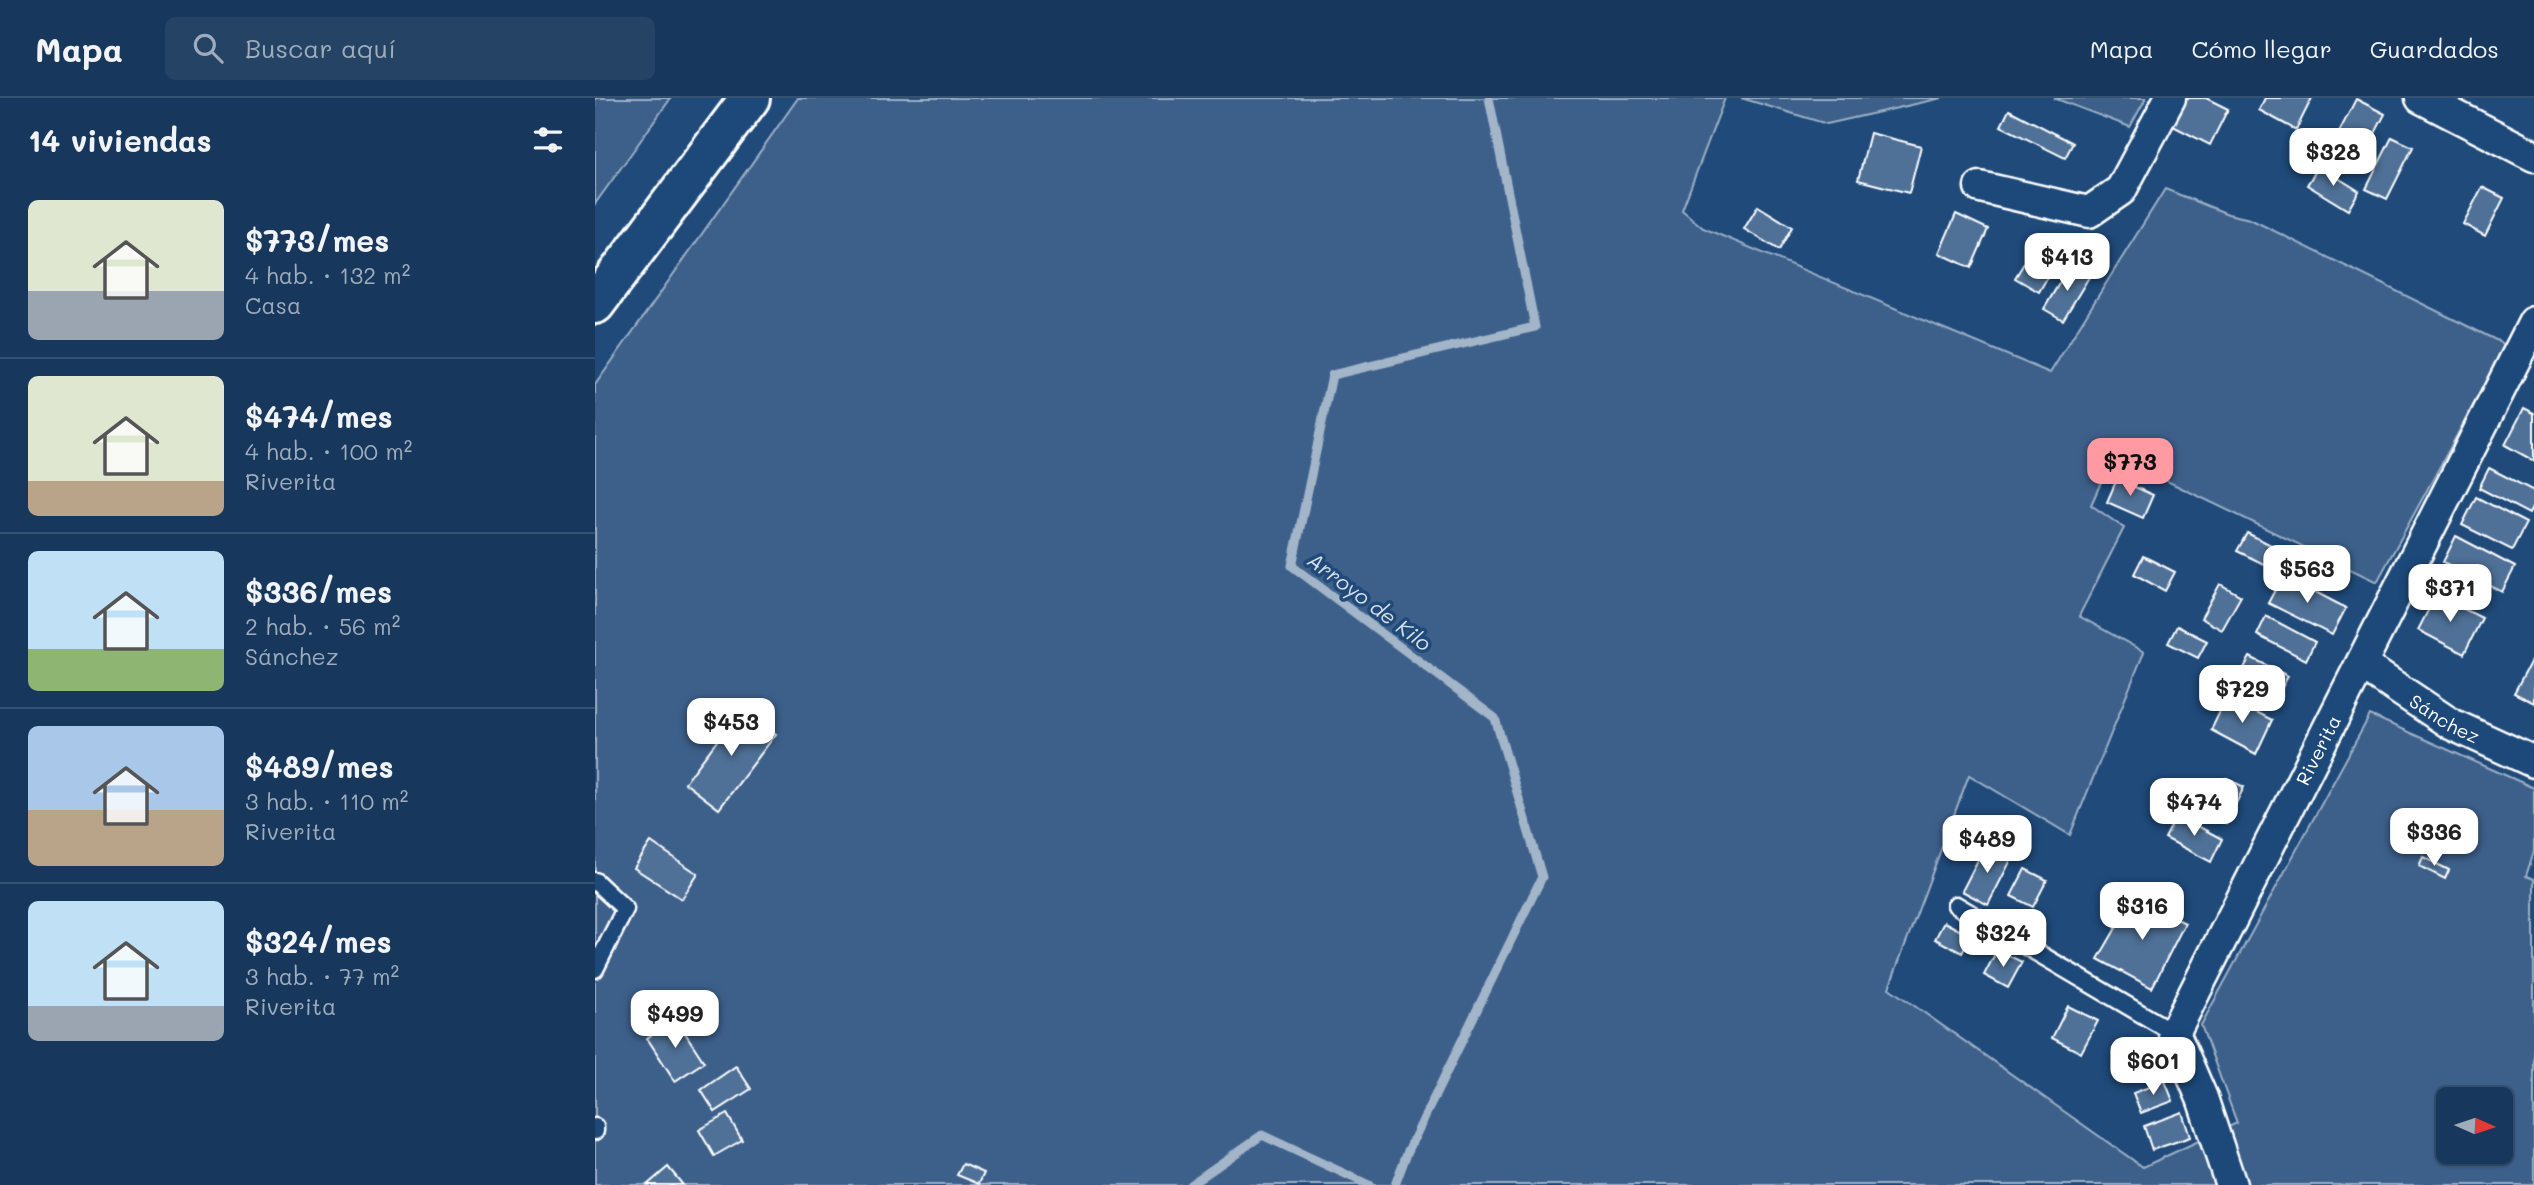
<!DOCTYPE html>
<html lang="es">
<meta charset="utf-8">
<style>
body{margin:0;font-family:Mali,sans-serif;background:#244365;color:#f1f3f6;height:100vh;display:flex;flex-direction:column;font-size:26px;white-space:nowrap}
*{box-sizing:border-box;margin:0}
p{font-size:23px;color:#9eacbb}
.icon{flex:none;width:38px;height:38px;fill:none;stroke:currentColor;stroke-width:2;stroke-linecap:round;stroke-linejoin:round}
.map{position:relative;flex:1;overflow:hidden}
.drawer{display:flex;flex-direction:column;background:#17385c;width:595px}
.drawer>*{flex:none}
.needle{width:46px;rotate:93deg}
.tools{position:absolute;left:1841px;top:989px;display:grid;gap:14px}
.tools a{display:grid;place-items:center;width:77px;height:77px;border-radius:10px;background:#17385c;box-shadow:0 2px 5px #0004,0 0 0 2px #365272;font-size:35px}
.price{position:absolute;translate:-50% -60px;padding:0 16px;border-radius:14px;background:#fff;color:#222;font-size:23px;line-height:46px;filter:drop-shadow(0 2px 4px #0008)}
.price::after{content:'';position:absolute;left:50%;top:42px;width:21px;height:16px;margin-left:-10px;background:inherit;clip-path:polygon(0 0,100% 0,50% 100%)}
.price.current{background:#ff9aa2;color:#111}
ul{padding:0;list-style:none}
li{display:flex;align-items:center;gap:21px;height:175px;padding:0 28px}
li+li{border-top:2px solid #365272}
li span{display:grid;place-items:center;flex:none;width:196px;height:140px;border-radius:10px;color:#555}
li>.icon{margin-inline-start:auto}
span .icon{width:84px;height:84px;fill:#fffc;stroke-width:1}
li b{font-size:30px}
h2{display:flex;justify-content:space-between;align-items:center;height:84px;padding:0 28px;font-size:30px}
header{display:flex;align-items:center;gap:42px;box-sizing:border-box;height:98px;padding:0 35px;background:#17385c;border-bottom:2px solid #365272}
header strong{font-size:33px}
nav{display:flex;gap:38px;margin-inline-start:auto;font-size:24px}
.search{width:490px;height:63px;background:#244365;display:flex;align-items:center;gap:18px;box-sizing:border-box;padding:0 24px;border-radius:10px;color:#9eacbb;font-size:26px}
main{display:flex;flex:1;min-height:0}
.map>svg:first-child{display:block}
</style>
<header>
<strong>Mapa</strong>
<div class="search"><svg class="icon" aria-label="search" viewBox="0 0 24 24"><circle cx="10" cy="10" r="6"/><path d="M15 15l6 6"/></svg>Buscar aquí</div>
<nav><a>Mapa</a><a>Cómo llegar</a><a>Guardados</a></nav>
</header>
<main>
<section class="drawer">
<h2>14 viviendas<svg class="icon" aria-label="filters" viewBox="0 0 24 24"><path d="M4 7h16M4 17h16"/><circle cx="9" cy="7" r="2"/><circle cx="15" cy="17" r="2"/></svg></h2>
<ul>
<li><span style="background:linear-gradient(#dfe7d0 65%,#9aa5b1 0)"><svg class="icon" aria-label="home" viewBox="0 0 24 24"><path d="M3 11l9-7 9 7M6 9v11h12V9"/></svg></span><div><b>$773/mes</b><p>4 hab. · 132 m²</p><p>Casa</p></div></li>
<li><span style="background:linear-gradient(#dfe7d0 75%,#b9a48a 0)"><svg class="icon" aria-label="home" viewBox="0 0 24 24"><path d="M3 11l9-7 9 7M6 9v11h12V9"/></svg></span><div><b>$474/mes</b><p>4 hab. · 100 m²</p><p>Riverita</p></div></li>
<li><span style="background:linear-gradient(#bfe0f5 70%,#8fb573 0)"><svg class="icon" aria-label="home" viewBox="0 0 24 24"><path d="M3 11l9-7 9 7M6 9v11h12V9"/></svg></span><div><b>$336/mes</b><p>2 hab. · 56 m²</p><p>Sánchez</p></div></li>
<li><span style="background:linear-gradient(#a9c7e8 60%,#b9a48a 0)"><svg class="icon" aria-label="home" viewBox="0 0 24 24"><path d="M3 11l9-7 9 7M6 9v11h12V9"/></svg></span><div><b>$489/mes</b><p>3 hab. · 110 m²</p><p>Riverita</p></div></li>
<li><span style="background:linear-gradient(#bfe0f5 75%,#9aa5b1 0)"><svg class="icon" aria-label="home" viewBox="0 0 24 24"><path d="M3 11l9-7 9 7M6 9v11h12V9"/></svg></span><div><b>$324/mes</b><p>3 hab. · 77 m²</p><p>Riverita</p></div></li>
</ul>
</section>
<div class="map">
<svg width="1939" height="1087" viewBox="0 0 1939 1087">
<rect width="100%" height="100%" fill="#1f4a7a"/>
<filter id="ink" filterUnits="userSpaceOnUse"><feTurbulence type="fractalNoise" baseFrequency=".0143" numOctaves="2"/><feDisplacementMap in="SourceGraphic" scale="14" xChannelSelector="R" yChannelSelector="G"/><feConvolveMatrix kernelMatrix="1 2 1 2 8 2 1 2 1" color-interpolation-filters="sRGB"/></filter>
<g filter="url(#ink)">
<g fill="#3c618b" stroke="#9eb0c5" stroke-width="2" fill-rule="evenodd">
<polygon points="0,0 76,0 0,106"/>
<path d="M203,0H1130L1087,112L1108,130L1455,275L1570,91L1633,116L1655,121L1911,247L1782,484L1518,357L1496,407L1529,430L1484,518L1549,554L1475,737L1374,677L1294,890L1548,1069L1642,1025L1606,927L1775,617L1939,690V753L1931,778L1939,781V1087H0V287ZM1853,1001H1906V1054H1853Z"/>
<polygon points="1146,0 1347,0 1232,26"/>
<polygon points="1459,0 1551,0 1535,29"/>
</g>
<g fill="none" stroke-linecap="round" stroke-linejoin="round">
<g stroke="#a3b5c8" stroke-width="9">
<polyline points="595,1087 667,1037 774,1087"/>
<polyline points="800,1087 812,1055 947,779 900,620 697,468 737,277 940,229 894,0"/>
</g>
</g>
<g fill="#507197" stroke="#fff" stroke-width="2">
<polygon points="1587,0 1611,0 1633,11 1615,47 1574,26"/>
<polygon points="1670,0 1717,0 1701,32 1664,12"/>
<polygon points="1761,1 1790,16 1771,53 1742,38"/>
<polygon points="1414,12 1478,45 1470,60 1406,28"/>
<polygon points="1275,35 1326,48 1314,95 1263,82"/>
<polygon points="1797,39 1818,49 1792,101 1771,91"/>
<polygon points="1724,68 1764,93 1753,112 1712,87"/>
<polygon points="1887,89 1909,100 1890,138 1868,126"/>
<polygon points="1163,108 1197,129 1184,152 1149,131"/>
<polygon points="1361,116 1393,131 1376,170 1344,155"/>
<polygon points="1436,154 1459,168 1444,194 1420,180"/>
<polygon points="1475,167 1494,179 1468,222 1449,211"/>
<polygon points="1929,310 1939,315 1939,363 1910,347"/>
<polygon points="1894,370 1939,393 1939,406 1934,416 1884,390"/>
<polygon points="1522,381 1558,397 1548,420 1512,404"/>
<polygon points="1881,399 1931,425 1917,452 1867,427"/>
<polygon points="1652,435 1690,454 1681,472 1642,453"/>
<polygon points="1861,438 1920,469 1907,494 1848,464"/>
<polygon points="1548,458 1580,474 1570,493 1539,476"/>
<polygon points="1688,477 1751,510 1737,537 1673,505"/>
<polygon points="1625,486 1646,498 1627,532 1606,520"/>
<polygon points="1841,497 1887,520 1869,556 1823,532"/>
<polygon points="1671,518 1720,544 1711,562 1662,537"/>
<polygon points="1582,528 1612,543 1603,560 1573,545"/>
<polygon points="1939,557 1939,605 1919,595"/>
<polygon points="1655,559 1693,578 1682,599 1644,579"/>
<polygon points="1632,599 1677,622 1661,656 1616,632"/>
<polygon points="147,610 181,636 124,711 90,685"/>
<polygon points="1631,680 1649,689 1631,726 1613,716"/>
<polygon points="1582,717 1627,741 1616,764 1570,740"/>
<polygon points="56,744 103,776 87,801 39,770"/>
<polygon points="1391,746 1417,760 1393,807 1367,793"/>
<polygon points="1828,759 1854,772 1850,781 1824,768"/>
<polygon points="1430,771 1452,782 1438,809 1416,798"/>
<polygon points="1539,799 1590,825 1557,890 1503,861"/>
<polygon points="1349,824 1376,838 1367,855 1340,841"/>
<polygon points="1402,852 1427,864 1413,890 1389,877"/>
<polygon points="1473,908 1503,923 1486,955 1457,940"/>
<polygon points="81,921 109,964 80,983 52,940"/>
<polygon points="141,968 156,991 120,1014 106,992"/>
<polygon points="1570,983 1578,1003 1546,1015 1538,995"/>
<polygon points="1587,1014 1595,1039 1557,1052 1549,1028"/>
<polygon points="132,1016 147,1042 119,1058 104,1032"/>
<polygon points="368,1066 389,1075 384,1086 362,1077"/>
<polygon points="73,1069 88,1087 52,1087"/>
</g>
<g fill="none" stroke-linecap="round" stroke-linejoin="round">
<g stroke="#fff" stroke-width="21">
<g id="service">
<polyline points="0,783 30,811 0,871"/>
<polyline points="1361,807 1579,935"/>
<polyline points="0,1029 0,1033"/>
</g>
</g>
<g stroke="#fff" stroke-width="35">
<g id="minor">
<polyline points="1826,0 1939,58"/>
<polyline points="1385,89 1494,114 1526,92 1575,0"/>
<path id="s1" d="M1766,566L1856,626L1939,664"/>
<path id="s2" d="M1636,1087L1607,1000L1579,935L1939,224"/>
</g>
</g>
<g stroke="#fff" stroke-width="44">
<polyline id="tertiary" points="0,206 155,0"/>
</g>
<use href="#service" stroke="#1f4a7a" stroke-width="16"/>
<use href="#minor" stroke="#1f4a7a" stroke-width="30"/>
<use href="#tertiary" stroke="#1f4a7a" stroke-width="38"/>
</g>
</g>
<g text-anchor="middle" dominant-baseline="central" stroke-width="7" stroke-linejoin="round" paint-order="stroke">
<g font-size="19" fill="#fff" stroke="#1f4a7a">
<text stroke="none"><textPath href="#s1" startOffset="100">Sánchez</textPath></text>
<text stroke="none"><textPath href="#s2" startOffset="480">Riverita</textPath></text>
</g>
<g font-size="21" font-style="italic" fill="#d8e0e8" stroke="#1f4a7a">
<text transform="translate(775 503) rotate(37)">Arroyo de Kilo</text>
</g>
</g>
</svg>
<div class="tools">
<a><svg class="needle" viewBox="-14 -14 28 28"><path d="M0-13l5 13h-10z" fill="#e53935"/><path d="M0 13l5-13h-10z" fill="#9eacbb"/></svg></a>
</div>
<b class="price" style="left:1738px;top:90px">$328</b>
<b class="price" style="left:1472px;top:195px">$413</b>
<b class="price current" style="left:1535px;top:400px">$773</b>
<b class="price" style="left:1712px;top:507px">$563</b>
<b class="price" style="left:1855px;top:526px">$371</b>
<b class="price" style="left:1647px;top:627px">$729</b>
<b class="price" style="left:136px;top:660px">$453</b>
<b class="price" style="left:1599px;top:740px">$474</b>
<b class="price" style="left:1839px;top:770px">$336</b>
<b class="price" style="left:1392px;top:777px">$489</b>
<b class="price" style="left:1547px;top:844px">$316</b>
<b class="price" style="left:1408px;top:871px">$324</b>
<b class="price" style="left:80px;top:952px">$499</b>
<b class="price" style="left:1558px;top:999px">$601</b>
</div>
</main>
